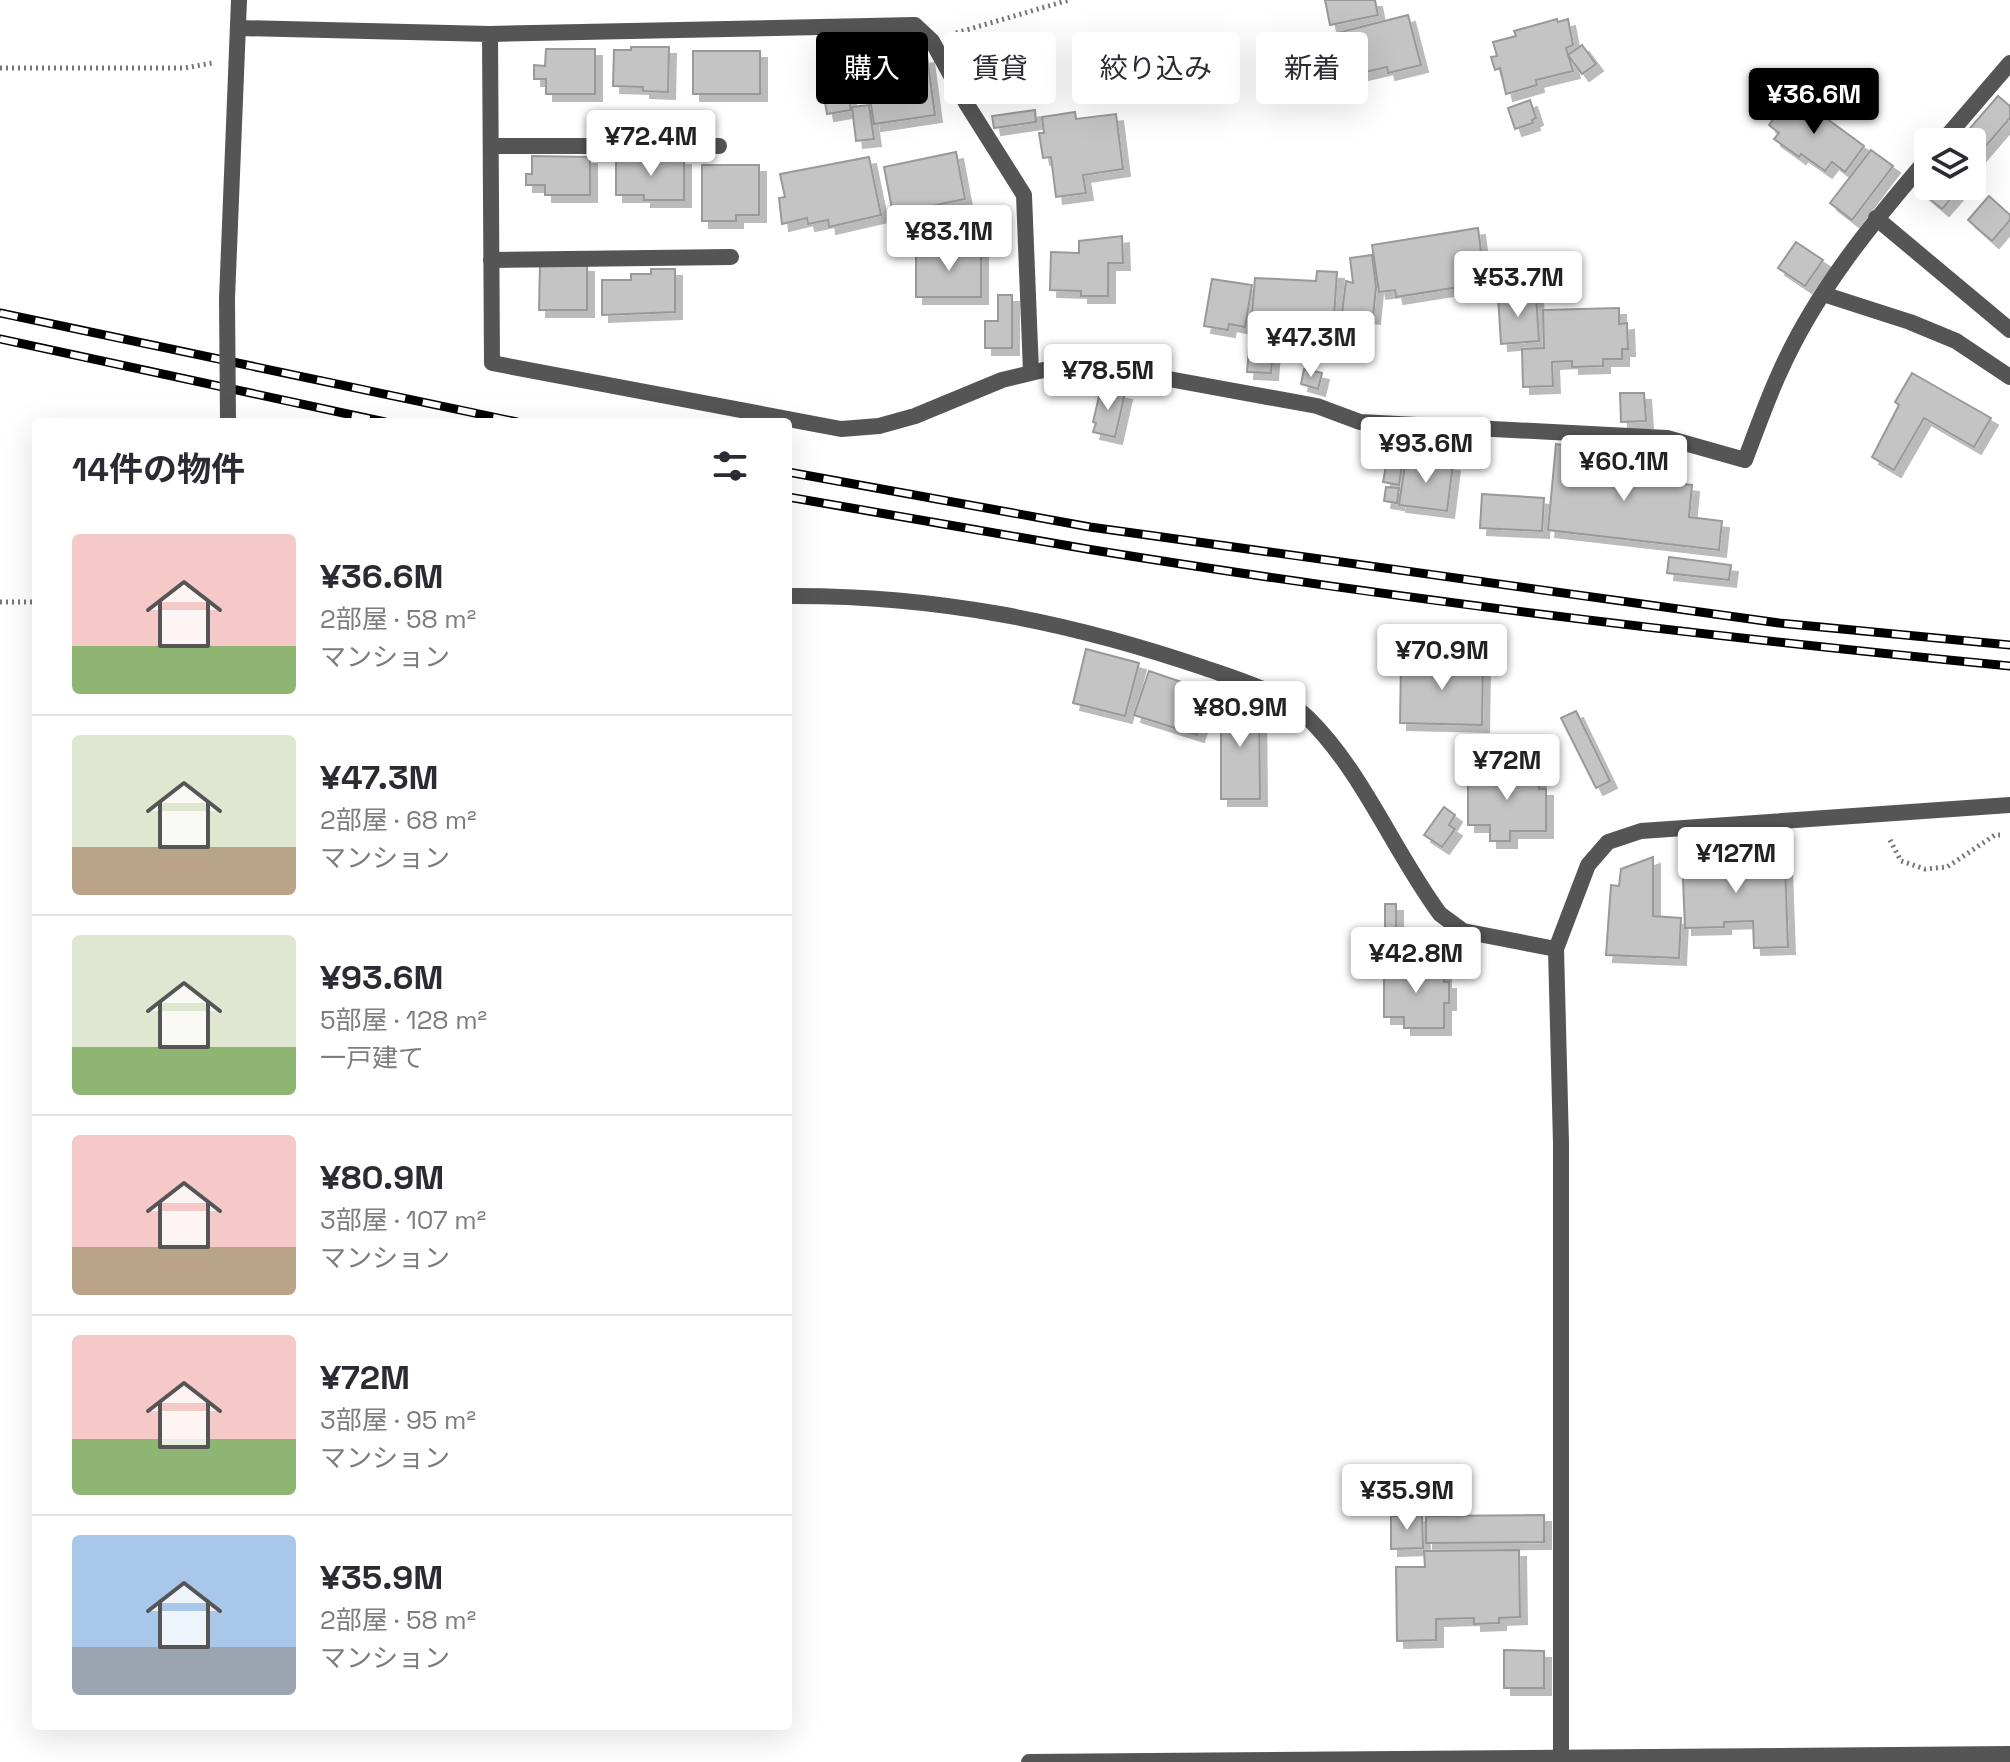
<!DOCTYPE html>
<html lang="ja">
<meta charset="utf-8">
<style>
body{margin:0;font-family:"Space Grotesk","Noto Sans JP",sans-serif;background:#f2f2f3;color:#2b2b33;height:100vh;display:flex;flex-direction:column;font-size:30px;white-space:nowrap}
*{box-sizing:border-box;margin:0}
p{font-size:26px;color:#7c7c81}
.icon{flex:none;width:44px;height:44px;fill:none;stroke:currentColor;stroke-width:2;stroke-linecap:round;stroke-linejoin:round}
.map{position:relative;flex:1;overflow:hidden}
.panel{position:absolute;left:32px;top:418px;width:760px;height:1312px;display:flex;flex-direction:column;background:#fff;border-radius:8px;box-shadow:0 8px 32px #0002}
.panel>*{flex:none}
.guide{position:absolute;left:816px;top:32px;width:760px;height:72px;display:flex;gap:16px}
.fabs{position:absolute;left:1914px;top:128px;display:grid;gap:16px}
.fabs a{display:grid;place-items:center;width:72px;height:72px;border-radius:8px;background:#fff;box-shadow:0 8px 32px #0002;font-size:40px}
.price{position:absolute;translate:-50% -68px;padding:0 18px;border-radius:8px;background:#fff;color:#222;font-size:26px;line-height:52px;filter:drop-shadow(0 2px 4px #0008)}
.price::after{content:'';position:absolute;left:50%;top:48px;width:24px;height:18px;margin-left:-12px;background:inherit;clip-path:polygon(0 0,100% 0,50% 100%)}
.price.current{background:#000;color:#fff}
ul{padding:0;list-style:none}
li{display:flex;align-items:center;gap:24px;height:200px;padding:0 40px}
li+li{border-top:2px solid #e1e1e2}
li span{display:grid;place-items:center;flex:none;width:224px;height:160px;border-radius:8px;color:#555}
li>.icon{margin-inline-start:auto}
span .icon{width:96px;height:96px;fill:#fffc;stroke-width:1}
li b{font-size:34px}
h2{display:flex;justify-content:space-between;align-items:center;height:96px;padding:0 40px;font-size:34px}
.chip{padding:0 28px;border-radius:8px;background:#fff;box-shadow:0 8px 32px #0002;font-size:28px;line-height:72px}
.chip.current{background:#000;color:#fff}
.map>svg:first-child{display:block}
</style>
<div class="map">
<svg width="2010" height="1762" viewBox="0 0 2010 1762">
<defs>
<filter id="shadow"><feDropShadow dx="7" dy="7" stdDeviation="0" flood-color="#0004"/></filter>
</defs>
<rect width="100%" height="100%" fill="#fff"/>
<g fill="#c4c4c4" stroke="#999" stroke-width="2" filter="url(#shadow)">
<polygon points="1325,0 1375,0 1378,15 1330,25"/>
<polygon points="1408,15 1421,65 1388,73 1387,67 1344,77 1333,34"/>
<polygon points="1557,19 1558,22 1568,19 1573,45 1566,48 1573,71 1536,80 1537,85 1506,94 1500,68 1495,70 1491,57 1497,56 1493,42 1516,36 1514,31"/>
<polygon points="1582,45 1596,64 1582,74 1568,55"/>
<polygon points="631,47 669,47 668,92 643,91 643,87 613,86 614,50 631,50"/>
<polygon points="546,49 595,49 595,94 546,94 546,79 534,79 534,65 545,66"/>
<rect x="693" y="51" width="67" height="43"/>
<polygon points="927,56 935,115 874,124 866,73 889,69 888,61"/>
<polygon points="847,88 851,110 827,114 823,91"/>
<polygon points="1792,93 1864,146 1845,172 1832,162 1825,171 1801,154 1799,157 1774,139 1779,133 1769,125"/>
<polygon points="1998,96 2010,106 2010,118 1972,162 1972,142 1958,142"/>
<polygon points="1530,100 1536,118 1532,120 1533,123 1515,129 1508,108"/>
<polygon points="869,105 874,139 856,141 852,107"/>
<polygon points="1035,110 1036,122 994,128 992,116"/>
<polygon points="1075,112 1076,119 1116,114 1123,169 1083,175 1086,193 1056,197 1051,157 1043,158 1039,133 1044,133 1042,117"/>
<polygon points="1871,150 1893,166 1852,220 1830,203"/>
<polygon points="956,152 965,199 893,214 884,167"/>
<polygon points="532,156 590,157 590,195 545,195 545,185 526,185 526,174 532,174"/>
<polygon points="869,157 881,215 829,227 828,220 808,224 807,218 782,224 779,198 785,197 780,174"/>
<polygon points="684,158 684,200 644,200 644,195 616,195 616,159"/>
<polygon points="702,165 759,165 759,215 736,215 736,221 702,221"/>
<polygon points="1928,178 1928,186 1962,186 1942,209 1918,189"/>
<polygon points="1989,196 2010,215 2010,220 1992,241 1968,220"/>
<polygon points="1478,228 1482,259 1497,257 1501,284 1485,287 1484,283 1396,297 1395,290 1379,292 1372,245"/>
<polygon points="1122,236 1123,263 1108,263 1108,296 1081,296 1081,291 1050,290 1051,252 1079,253 1079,241"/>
<polygon points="1796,242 1823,260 1805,286 1778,268"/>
<polygon points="927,249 981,249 981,297 916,297 916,253 927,253"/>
<polygon points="1372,255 1376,287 1373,317 1342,313 1346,281 1353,283 1350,258"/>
<polygon points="540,264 587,265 587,310 539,310"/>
<polygon points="651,269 675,269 675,312 602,315 602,280 631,280 631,274 651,274"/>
<polygon points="1317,271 1337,272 1333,332 1319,331 1319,336 1301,335 1298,327 1288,327 1286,350 1273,349 1271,373 1247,372 1255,278 1316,281"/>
<polygon points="1212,279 1252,285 1245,327 1229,324 1228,330 1204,326"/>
<polygon points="1536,294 1539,341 1501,344 1498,296"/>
<polygon points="998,295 1012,295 1012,348 985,348 985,321 998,321"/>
<polygon points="1619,308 1619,324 1627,323 1628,349 1622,349 1622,359 1603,359 1603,366 1572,367 1572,361 1552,362 1553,386 1523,387 1522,349 1544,348 1543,310"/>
<polygon points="1304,369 1322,373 1318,389 1301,384"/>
<polygon points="1912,373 1991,418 1974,447 1924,418 1894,470 1872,457 1899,405 1895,402"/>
<polygon points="1101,388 1125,393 1115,437 1093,432 1096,423 1093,422"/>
<polygon points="1620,393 1644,393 1646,421 1621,422"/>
<polygon points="1556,444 1579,447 1578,455 1653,462 1651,481 1692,485 1689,517 1722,521 1719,550 1548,530"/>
<polygon points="1388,455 1403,458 1399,485 1383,482"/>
<polygon points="1406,458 1453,464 1447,511 1399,505"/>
<polygon points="1386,487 1399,488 1397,503 1384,501"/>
<polygon points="1482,494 1544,498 1542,531 1480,528"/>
<polygon points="1669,557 1731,565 1729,580 1667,573"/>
<polygon points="1086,649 1139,663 1125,716 1073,703"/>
<polygon points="1401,660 1483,662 1482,725 1400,723"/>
<polygon points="1149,671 1211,692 1197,735 1134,715"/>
<polygon points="1259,699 1260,799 1221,799 1221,700"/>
<polygon points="1576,711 1610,781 1596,788 1561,718"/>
<polygon points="1468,771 1539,771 1539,789 1546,789 1546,831 1510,831 1510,841 1490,841 1490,825 1468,825"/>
<polygon points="1444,807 1455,815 1449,825 1455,829 1442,847 1424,835"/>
<polygon points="1750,852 1750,866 1785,864 1788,947 1754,948 1753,921 1724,922 1724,927 1685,928 1682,855"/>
<polygon points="1653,857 1653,916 1681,918 1679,958 1606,955 1611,885 1619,886 1621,869"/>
<rect x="1385" y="904" width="11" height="31"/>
<polygon points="1384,965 1444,965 1444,982 1449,982 1449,1003 1444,1003 1444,1028 1404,1028 1404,1017 1384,1017"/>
<polygon points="1422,1515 1423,1548 1391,1549 1391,1516"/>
<polygon points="1544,1515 1544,1542 1426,1543 1426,1516"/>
<polygon points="1519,1550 1520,1617 1499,1618 1499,1623 1474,1624 1474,1618 1436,1619 1436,1640 1397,1641 1396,1567 1425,1567 1424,1551"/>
<polygon points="1504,1650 1544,1651 1544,1688 1504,1688"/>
</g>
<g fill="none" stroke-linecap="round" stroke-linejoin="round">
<g stroke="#777" stroke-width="5" stroke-dasharray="2 4" stroke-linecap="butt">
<polyline points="956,33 1069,0"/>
<polyline points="0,68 185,68 212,63"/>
<polyline points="0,602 36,602"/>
<polyline points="1890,840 1901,861 1925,869 1947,867 1995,835 2000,835"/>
</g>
<polyline stroke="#555" stroke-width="16" points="490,34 915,25 932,41 966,103 1024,195 1031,372"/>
<g stroke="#555" stroke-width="16">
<path d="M239,28L490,34L492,363L841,429L879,426L915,416L1002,380L1060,366L1158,377L1317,406L1360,422L1667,438L1745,460C1756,432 1766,402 1779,374C1814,294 1871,224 1928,158"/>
<polyline points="1942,142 2010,63"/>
<polyline points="491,146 719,146"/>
<polyline points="1876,218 2010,330"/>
<polyline points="491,260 731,257"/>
<polyline points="1823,294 1910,322 1956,341 2010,377"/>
<polyline points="227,299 239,0"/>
<path d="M788,596C934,595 1067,621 1205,668C1239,680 1282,692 1308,718C1363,772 1394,852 1440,914L1463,931L1556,949"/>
<polyline points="1561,1758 1561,1143 1556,949 1588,865 1608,842 1641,831 2010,805"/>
<polyline points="1029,1762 2010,1754"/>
</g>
<g stroke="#000" stroke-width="9">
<g id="rail">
<polyline points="0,313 517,422"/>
<polyline points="0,339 385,422"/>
<polyline points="788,472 1090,527 1779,623 2010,645"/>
<path d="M788,497C888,514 987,532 1087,549C1393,599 1702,636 2010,666"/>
</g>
</g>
<use href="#rail" stroke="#fff" stroke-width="6" stroke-dasharray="18" stroke-linecap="butt"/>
<polyline stroke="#555" stroke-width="16" points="227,299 228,422"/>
</g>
</svg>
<div class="fabs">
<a><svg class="icon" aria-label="layers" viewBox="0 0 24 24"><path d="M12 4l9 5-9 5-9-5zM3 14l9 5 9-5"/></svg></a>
</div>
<b class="price current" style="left:1814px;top:136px">¥36.6M</b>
<b class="price" style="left:651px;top:178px">¥72.4M</b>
<b class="price" style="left:949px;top:273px">¥83.1M</b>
<b class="price" style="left:1518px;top:319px">¥53.7M</b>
<b class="price" style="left:1311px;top:379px">¥47.3M</b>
<b class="price" style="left:1108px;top:412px">¥78.5M</b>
<b class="price" style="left:1426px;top:485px">¥93.6M</b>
<b class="price" style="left:1624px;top:503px">¥60.1M</b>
<b class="price" style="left:1442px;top:692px">¥70.9M</b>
<b class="price" style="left:1240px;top:749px">¥80.9M</b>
<b class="price" style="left:1507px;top:802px">¥72M</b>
<b class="price" style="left:1736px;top:895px">¥127M</b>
<b class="price" style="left:1416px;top:995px">¥42.8M</b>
<b class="price" style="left:1407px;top:1532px">¥35.9M</b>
<div class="guide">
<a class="chip current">購入</a>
<a class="chip">賃貸</a>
<a class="chip">絞り込み</a>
<a class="chip">新着</a>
</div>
<section class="panel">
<h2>14件の物件<svg class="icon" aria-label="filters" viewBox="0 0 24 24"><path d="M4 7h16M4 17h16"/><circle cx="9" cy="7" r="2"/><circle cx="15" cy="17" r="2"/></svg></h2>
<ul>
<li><span style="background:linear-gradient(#f6c9c9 70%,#8fb573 0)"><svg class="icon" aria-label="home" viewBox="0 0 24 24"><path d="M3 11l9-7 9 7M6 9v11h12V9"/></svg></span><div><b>¥36.6M</b><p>2部屋 · 58 m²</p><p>マンション</p></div></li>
<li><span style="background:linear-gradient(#dfe7d0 70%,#b9a48a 0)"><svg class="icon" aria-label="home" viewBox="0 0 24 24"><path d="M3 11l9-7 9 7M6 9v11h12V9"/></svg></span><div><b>¥47.3M</b><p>2部屋 · 68 m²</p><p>マンション</p></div></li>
<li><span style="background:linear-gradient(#dfe7d0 70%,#8fb573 0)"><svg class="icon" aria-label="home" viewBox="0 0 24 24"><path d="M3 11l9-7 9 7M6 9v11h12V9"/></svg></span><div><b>¥93.6M</b><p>5部屋 · 128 m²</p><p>一戸建て</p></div></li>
<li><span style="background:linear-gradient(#f6c9c9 70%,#b9a48a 0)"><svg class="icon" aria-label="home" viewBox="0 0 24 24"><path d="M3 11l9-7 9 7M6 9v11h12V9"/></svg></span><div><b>¥80.9M</b><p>3部屋 · 107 m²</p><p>マンション</p></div></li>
<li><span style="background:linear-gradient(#f6c9c9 65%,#8fb573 0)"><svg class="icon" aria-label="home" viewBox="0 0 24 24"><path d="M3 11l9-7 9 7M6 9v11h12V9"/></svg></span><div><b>¥72M</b><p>3部屋 · 95 m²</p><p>マンション</p></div></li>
<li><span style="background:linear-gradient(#a9c7e8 70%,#9aa5b1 0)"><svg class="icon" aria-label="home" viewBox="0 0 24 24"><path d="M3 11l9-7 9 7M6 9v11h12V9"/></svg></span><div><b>¥35.9M</b><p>2部屋 · 58 m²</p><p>マンション</p></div></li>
</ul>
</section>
</div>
